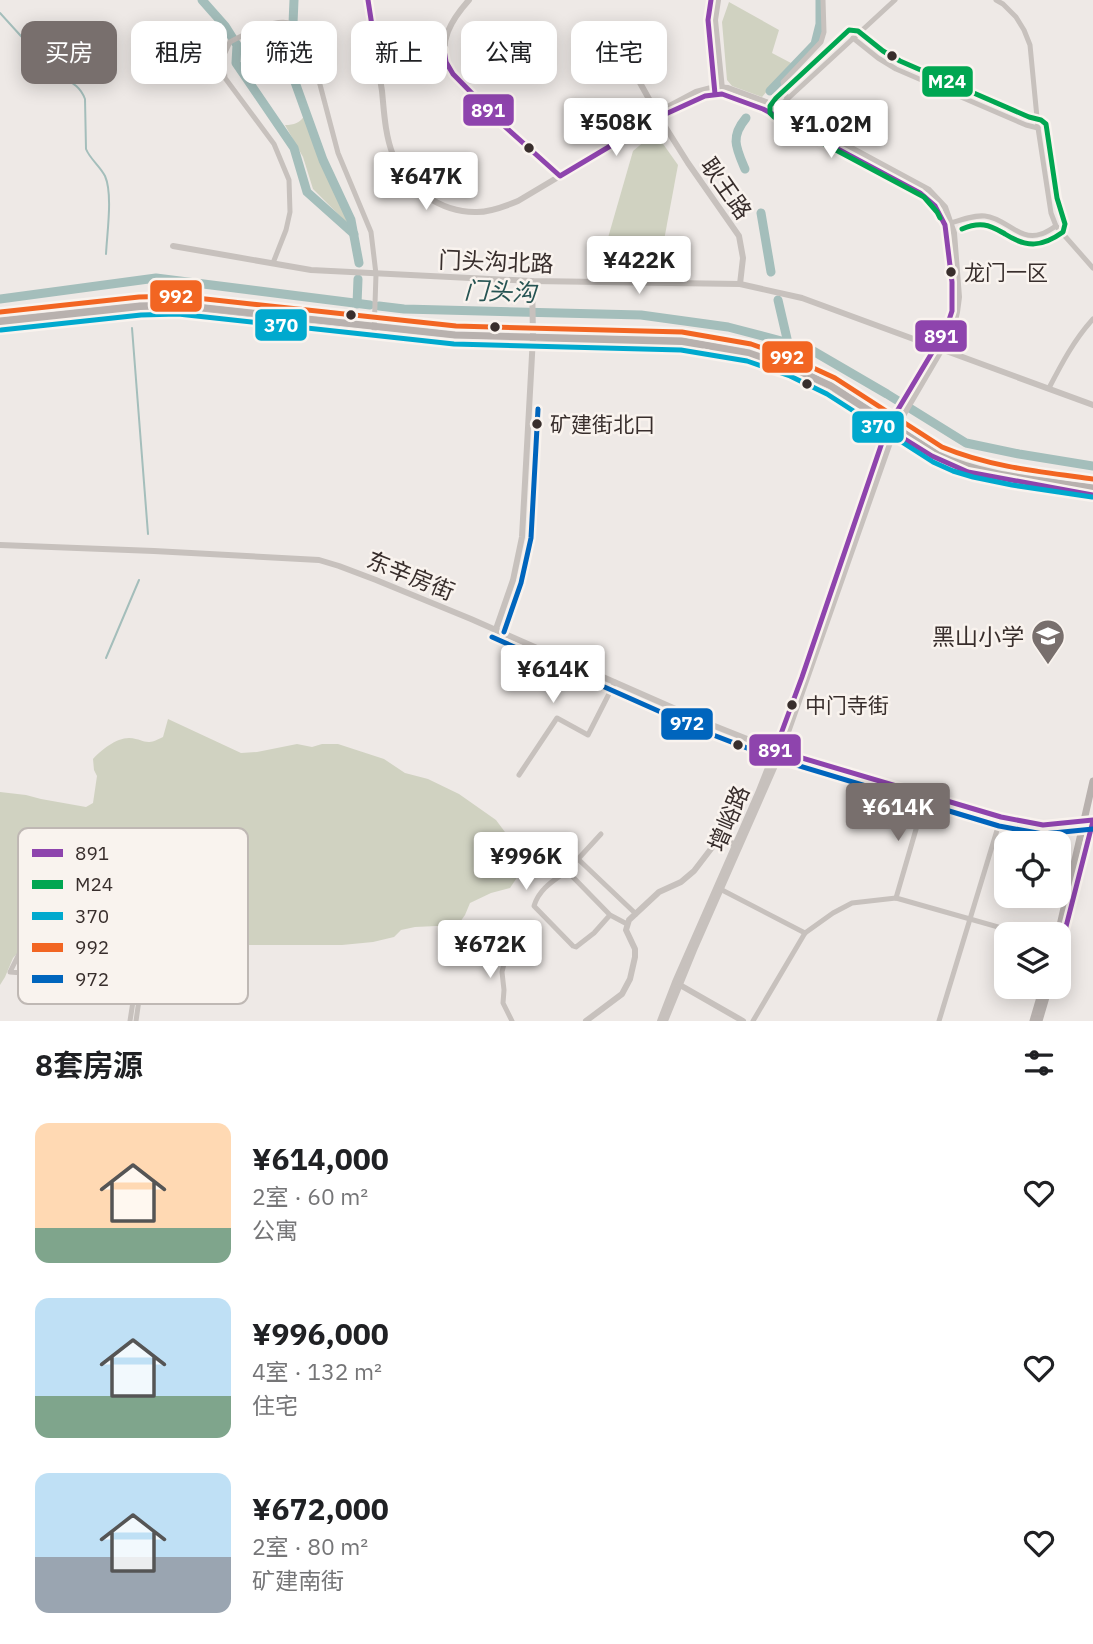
<!DOCTYPE html>
<html lang="zh">
<meta charset="utf-8">
<style>
body{margin:0;font-family:"IBM Plex Sans","Noto Sans SC",sans-serif;background:#f6f6f6;color:#202124;height:100vh;display:flex;flex-direction:column;font-size:26px;white-space:nowrap}
*{box-sizing:border-box;margin:0}
p{font-size:23px;color:#757577}
.icon{flex:none;width:38px;height:38px;fill:none;stroke:currentColor;stroke-width:2;stroke-linecap:round;stroke-linejoin:round}
.map{position:relative;height:1021px;overflow:hidden}
.sheet{display:flex;flex-direction:column;background:#fff;flex:1}
.sheet>*{flex:none}
.guide{position:absolute;left:21px;top:21px;width:700px;height:63px;display:flex;gap:14px}
.controls{position:absolute;left:994px;top:831px;display:grid;gap:14px}
.controls a{display:grid;place-items:center;width:77px;height:77px;border-radius:14px;background:#fff;box-shadow:0 4px 18px #0003;font-size:35px}
.price{position:absolute;translate:-50% -60px;padding:0 16px;border-radius:7px;background:#fff;color:#222;font-size:23px;line-height:46px;filter:drop-shadow(0 2px 4px #0008)}
.price::after{content:'';position:absolute;left:50%;top:42px;width:21px;height:16px;margin-left:-10px;background:inherit;clip-path:polygon(0 0,100% 0,50% 100%)}
.price.current{background:#786f6d;color:#fff}
ul{padding:0;list-style:none}
li{display:flex;align-items:center;gap:21px;height:175px;padding:0 35px}
li span{display:grid;place-items:center;flex:none;width:196px;height:140px;border-radius:14px;color:#555}
li>.icon{margin-inline-start:auto}
span .icon{width:84px;height:84px;fill:#fffc;stroke-width:1}
li b{font-size:30px}
h2{display:flex;justify-content:space-between;align-items:center;height:84px;padding:0 35px;font-size:30px}
.chip{padding:0 24px;border-radius:14px;background:#fff;box-shadow:0 4px 18px #0003;font-size:24px;line-height:63px}
.chip.current{background:#786f6d;color:#fff}
.map>svg:first-child{display:block}
</style>
<div class="map">
<svg width="1093" height="1021" viewBox="0 0 1093 1021">
<rect width="100%" height="100%" fill="#eee9e6"/>
<g fill="#d0d2c1">
<polygon points="729,2 779,30 772,53 791,63 762,97 732,86 727,80 722,22"/>
<path d="M305,115L323,167L349,225L313,189L303,157L285,125C294,125 300,123 305,115Z"/>
<polygon points="652,135 661,141 678,165 657,278 597,276 633,151"/>
<path d="M168,719L241,753L257,752L297,744L312,747L322,744H338L384,759L405,773L428,779L459,794L496,820L511,840L517,860L518,876L510,888L491,893L470,903L465,915L458,925L415,927L401,930L394,937L373,942L342,945H248L229,961L220,978L158,957L47,945H25L13,958L5,977L0,985V792L26,795L41,799L86,807L93,803L97,776L94,770L93,759C101,750 116,738 129,738C146,739 144,747 163,737Z"/>
</g>
<g fill="none" stroke-linecap="round" stroke-linejoin="round">
<g stroke="#a4bebb" stroke-width="2">
<path d="M0,13C10,24 20,35 30,46C37,55 43,65 52,72C66,82 78,81 85,99L86,149C90,159 100,166 105,176C113,194 107,233 106,254"/>
<polyline points="132,328 148,534"/>
<polyline points="106,658 139,580"/>
</g>
<g stroke="#a4bebb" stroke-width="9">
<polyline points="202,0 225,26 237,45 236,63 294,148 307,192 354,234"/>
<polyline points="294,0 291,71 323,160 351,220 359,263"/>
<polyline points="770,91 815,44 820,24 820,0"/>
<path d="M745,169C736,148 730,137 746,118"/>
<polyline points="761,213 771,272"/>
<polyline points="0,299 156,278 370,305"/>
<polyline points="778,300 788,343"/>
<polyline points="357,304 358,279"/>
<polyline points="379,306 404,309 641,315 728,327 808,348 887,394 966,443 1019,454 1093,466"/>
</g>
<g stroke="#c7c1bd" stroke-width="5">
<polyline points="996,0 1003,4 1016,17 1024,30 1030,45 1038,128 1051,213 1056,226 1093,268"/>
<polyline points="853,38 878,58 896,69 1026,125 1038,128"/>
<polyline points="787,99 783,82 821,42 824,32 823,0"/>
<polyline points="775,116 782,104 895,0"/>
<path d="M948,224C960,220 973,215 985,216C1006,218 1020,242 1041,234C1046,233 1051,229 1056,226"/>
<path d="M273,263L286,230L290,212L289,180L274,144L225,78L223,57L230,42C245,34 276,17 292,24C299,27 304,34 308,39L338,153L371,232L376,274L374,334"/>
<path d="M1049,388C1062,363 1074,340 1093,319"/>
<polyline points="519,775 557,718 588,735 615,682"/>
<polyline points="578,859 636,914"/>
<polyline points="567,871 601,834"/>
<polyline points="722,890 805,933"/>
<polyline points="896,898 926,795"/>
<path d="M610,915L594,933L576,947L573,946L534,906C539,889 553,881 567,871L610,915L627,924"/>
<polyline points="511,935 502,972 504,990 503,1003 512,1021"/>
<polyline points="130,1021 136,982 10,972 19,954 87,956 144,962 141,974 136,982"/>
<polyline points="136,1021 141,986 150,984 196,996 200,983"/>
<polyline points="753,1021 805,933 833,913 852,903 896,898 1023,934"/>
<polyline points="939,1021 1001,817"/>
</g>
<g stroke="#c7c1bd" stroke-width="6">
<path d="M368,0C372,30 377,60 382,91C384,111 385,135 393,155C405,188 442,213 477,212C491,212 506,206 518,201L659,117C682,112 698,93 722,94L763,109L920,193C934,205 943,216 948,234C951,263 957,295 948,323L887,428L802,677L775,750L758,793L675,982L660,1021"/>
<path d="M469,0C452,19 437,42 448,68L503,125L560,176"/>
<polyline points="711,0 708,20 715,88"/>
<polyline points="718,0 715,20 722,89"/>
<polyline points="619,45 659,117 688,163 739,236 743,258 740,284"/>
<polyline points="380,77 444,50"/>
<polyline points="659,117 664,109 696,92 715,87 728,88 766,102 929,190 945,207 954,233 959,297 957,312 954,325 942,349 894,431 781,752 694,950 665,1021"/>
<polyline points="173,246 311,270 532,281 740,284 802,298 1093,405"/>
<polyline points="0,545 154,551 319,560 339,566 376,580 471,619 712,725 775,750 1001,817 1043,825 1093,820"/>
<polyline points="496,629 513,580 522,537 533,337 532,281"/>
<polyline points="680,985 743,1021"/>
<polyline points="586,1021 622,994 630,979 635,957 635,949 626,930 629,920 659,892 681,882 694,871 717,841 736,844"/>
</g>
<g stroke="#b8b1ae" stroke-width="7">
<path d="M0,321L140,306L178,305L455,335L682,341L749,353L793,368L831,386L938,455C985,477 1042,480 1093,488"/>
<polyline points="0,327 143,312 183,312 454,344 655,345 700,349"/>
<polyline points="712,352 746,358 790,373 832,395 924,451"/>
<polyline points="987,476 1093,495"/>
<polyline points="1058,934 1093,781"/>
<polyline points="1059,954 1093,821"/>
<polyline points="1033,1021 1043,987"/>
<polyline points="1039,1021 1049,987"/>
</g>
<g stroke="#f9f3ee" stroke-width="10">
<g id="bus-1">
<polyline points="368,0 380,77 444,50 446,62 453,74 503,125 560,176 659,117 705,96 722,94 763,109 920,193 935,206 945,225 952,282 952,311 948,323 936,346 887,428 802,677 775,750 1001,817 1043,825 1093,820"/>
<polyline points="711,0 708,20 715,94"/>
<polyline points="887,428 932,456 968,472 1093,495"/>
<polyline points="1059,954 1093,821"/>
</g>
</g>
<g stroke="#f9f3ee" stroke-width="10">
<path id="bus-2" d="M940,218L937,212L924,197L774,117L770,113V106L776,98L849,30L858,31L883,51L900,61L1029,117L1041,120L1046,124L1057,198L1065,224L1063,232C1042,247 1027,248 1005,234C998,230 992,226 984,225C976,224 969,226 962,229"/>
</g>
<g stroke="#f9f3ee" stroke-width="10">
<polyline id="bus-3" points="1,330 141,315 178,314 454,344 681,350 747,361 790,376 827,394 933,462 953,471 973,477 1012,485 1092,497"/>
</g>
<g stroke="#f9f3ee" stroke-width="10">
<path id="bus-4" d="M0,312L139,297L178,296L456,326L682,332L751,344L796,360L835,378L942,447C990,467 1042,472 1093,479"/>
</g>
<g stroke="#f9f3ee" stroke-width="10">
<g id="bus-5">
<polyline points="504,632 521,583 531,538 538,409"/>
<polyline points="492,637 708,733 773,758 999,826 1043,834 1093,829"/>
</g>
</g>
<use href="#bus-1" stroke="#8e44ad" stroke-width="5"/>
<use href="#bus-2" stroke="#00a651" stroke-width="5"/>
<use href="#bus-3" stroke="#00a9ce" stroke-width="5"/>
<use href="#bus-4" stroke="#f26522" stroke-width="5"/>
<use href="#bus-5" stroke="#0065bd" stroke-width="5"/>
</g>
<defs>
<g id="school-pin" transform="scale(1.75)"><path d="M0 17L-7.5 6A9.5 9.5 0 1 1 7.5 6Z" fill="#786f6d" stroke="#f9f3ee"/><path d="M0-5L7-2L0 1L-7-2ZM-4 1L0 2.5L4 1V4Q0 6-4 4Z" fill="#fff"/></g>
</defs>
<g fill-rule="evenodd">
<use href="#school-pin" x="1048" y="636"/>
</g>
<g fill="#382e2c" stroke="#f9f3ee" stroke-width="2.5">
<circle cx="892" cy="56" r="6"/>
<circle cx="529" cy="148" r="6"/>
<circle cx="951" cy="272" r="6"/>
<circle cx="351" cy="315" r="6"/>
<circle cx="495" cy="327" r="6"/>
<circle cx="807" cy="384" r="6"/>
<circle cx="537" cy="424" r="6"/>
<circle cx="792" cy="705" r="6"/>
<circle cx="738" cy="745" r="6"/>
</g>
<g text-anchor="middle" dominant-baseline="central" stroke-width="5" stroke-linejoin="round" paint-order="stroke">
<g font-size="21" fill="#382e2c" stroke="#f9f3ee" text-anchor="start">
<text x="964" y="272">龙门一区</text>
<text x="550" y="424">矿建街北口</text>
<text x="805" y="705">中门寺街</text>
</g>
<g font-size="23" fill="#382e2c" stroke="#f9f3ee">
<text transform="translate(727 188) rotate(55)">耿王路</text>
<text transform="translate(496 261) rotate(2)">门头沟北路</text>
<text transform="translate(411 575) rotate(22)">东辛房街</text>
<text transform="translate(728 818) rotate(-67)">增峪路</text>
</g>
<g font-size="23" fill="#382e2c" stroke="#f9f3ee" text-anchor="end">
<text x="1024" y="636">黑山小学</text>
</g>
<g font-size="24" font-style="italic" fill="#265453" stroke="#f9f3ee">
<text transform="translate(500 291) rotate(2)">门头沟</text>
</g>
</g>
<rect x="18" y="828" width="230" height="176" rx="10" fill="#f9f3ee" stroke="#bfb8b4" stroke-width="2"/>
<rect x="32" y="849" width="31" height="8" fill="#8e44ad"/>
<rect x="32" y="880" width="31" height="9" fill="#00a651"/>
<rect x="32" y="912" width="31" height="8" fill="#00a9ce"/>
<rect x="32" y="943" width="31" height="9" fill="#f26522"/>
<rect x="32" y="975" width="31" height="8" fill="#0065bd"/>
<g font-size="19" fill="#382e2c">
<text x="75" y="860">891</text>
<text x="75" y="891">M24</text>
<text x="75" y="923">370</text>
<text x="75" y="954">992</text>
<text x="75" y="986">972</text>
</g>
<g stroke="#f9f3ee" stroke-width="2.5">
<rect x="921" y="65" width="53" height="33" rx="7" fill="#00a651"/>
<rect x="462" y="93" width="53" height="34" rx="7" fill="#8e44ad"/>
<rect x="149" y="279" width="54" height="34" rx="7" fill="#f26522"/>
<rect x="254" y="308" width="54" height="34" rx="7" fill="#00a9ce"/>
<rect x="914" y="319" width="54" height="34" rx="7" fill="#8e44ad"/>
<rect x="761" y="340" width="53" height="34" rx="7" fill="#f26522"/>
<rect x="851" y="410" width="54" height="34" rx="7" fill="#00a9ce"/>
<rect x="660" y="707" width="54" height="34" rx="7" fill="#0065bd"/>
<rect x="748" y="733" width="54" height="34" rx="7" fill="#8e44ad"/>
</g>
<g font-size="19" text-anchor="middle" font-weight="bold" fill="#fff">
<text x="947" y="88">M24</text>
<text x="488" y="117">891</text>
<text x="176" y="303">992</text>
<text x="281" y="332">370</text>
<text x="941" y="343">891</text>
<text x="787" y="364">992</text>
<text x="878" y="433">370</text>
<text x="687" y="730">972</text>
<text x="775" y="757">891</text>
</g>
</svg>
<div class="controls">
<a><svg class="icon" aria-label="locate" viewBox="0 0 24 24"><circle cx="12" cy="12" r="6"/><path d="M12 2v4M12 18v4M2 12h4M18 12h4"/></svg></a>
<a><svg class="icon" aria-label="layers" viewBox="0 0 24 24"><path d="M12 4l9 5-9 5-9-5zM3 14l9 5 9-5"/></svg></a>
</div>
<b class="price" style="left:616px;top:158px">¥508K</b>
<b class="price" style="left:831px;top:160px">¥1.02M</b>
<b class="price" style="left:426px;top:212px">¥647K</b>
<b class="price" style="left:639px;top:296px">¥422K</b>
<b class="price" style="left:553px;top:705px">¥614K</b>
<b class="price current" style="left:898px;top:843px">¥614K</b>
<b class="price" style="left:526px;top:892px">¥996K</b>
<b class="price" style="left:490px;top:980px">¥672K</b>
<div class="guide">
<a class="chip current">买房</a>
<a class="chip">租房</a>
<a class="chip">筛选</a>
<a class="chip">新上</a>
<a class="chip">公寓</a>
<a class="chip">住宅</a>
</div>
</div>
<section class="sheet">
<h2>8套房源<svg class="icon" aria-label="filters" viewBox="0 0 24 24"><path d="M4 7h16M4 17h16"/><circle cx="9" cy="7" r="2"/><circle cx="15" cy="17" r="2"/></svg></h2>
<ul>
<li><span style="background:linear-gradient(#ffd9b3 75%,#7fa58c 0)"><svg class="icon" aria-label="home" viewBox="0 0 24 24"><path d="M3 11l9-7 9 7M6 9v11h12V9"/></svg></span><div><b>¥614,000</b><p>2室 · 60 m²</p><p>公寓</p></div><svg class="icon" aria-label="heart" viewBox="0 0 24 24"><path d="M12 20l-8-8c-3-5 5-10 8-4 3-6 11-1 8 4z"/></svg></li>
<li><span style="background:linear-gradient(#bfe0f5 70%,#7fa58c 0)"><svg class="icon" aria-label="home" viewBox="0 0 24 24"><path d="M3 11l9-7 9 7M6 9v11h12V9"/></svg></span><div><b>¥996,000</b><p>4室 · 132 m²</p><p>住宅</p></div><svg class="icon" aria-label="heart" viewBox="0 0 24 24"><path d="M12 20l-8-8c-3-5 5-10 8-4 3-6 11-1 8 4z"/></svg></li>
<li><span style="background:linear-gradient(#bfe0f5 60%,#9aa5b1 0)"><svg class="icon" aria-label="home" viewBox="0 0 24 24"><path d="M3 11l9-7 9 7M6 9v11h12V9"/></svg></span><div><b>¥672,000</b><p>2室 · 80 m²</p><p>矿建南街</p></div><svg class="icon" aria-label="heart" viewBox="0 0 24 24"><path d="M12 20l-8-8c-3-5 5-10 8-4 3-6 11-1 8 4z"/></svg></li>
</ul>
</section>
